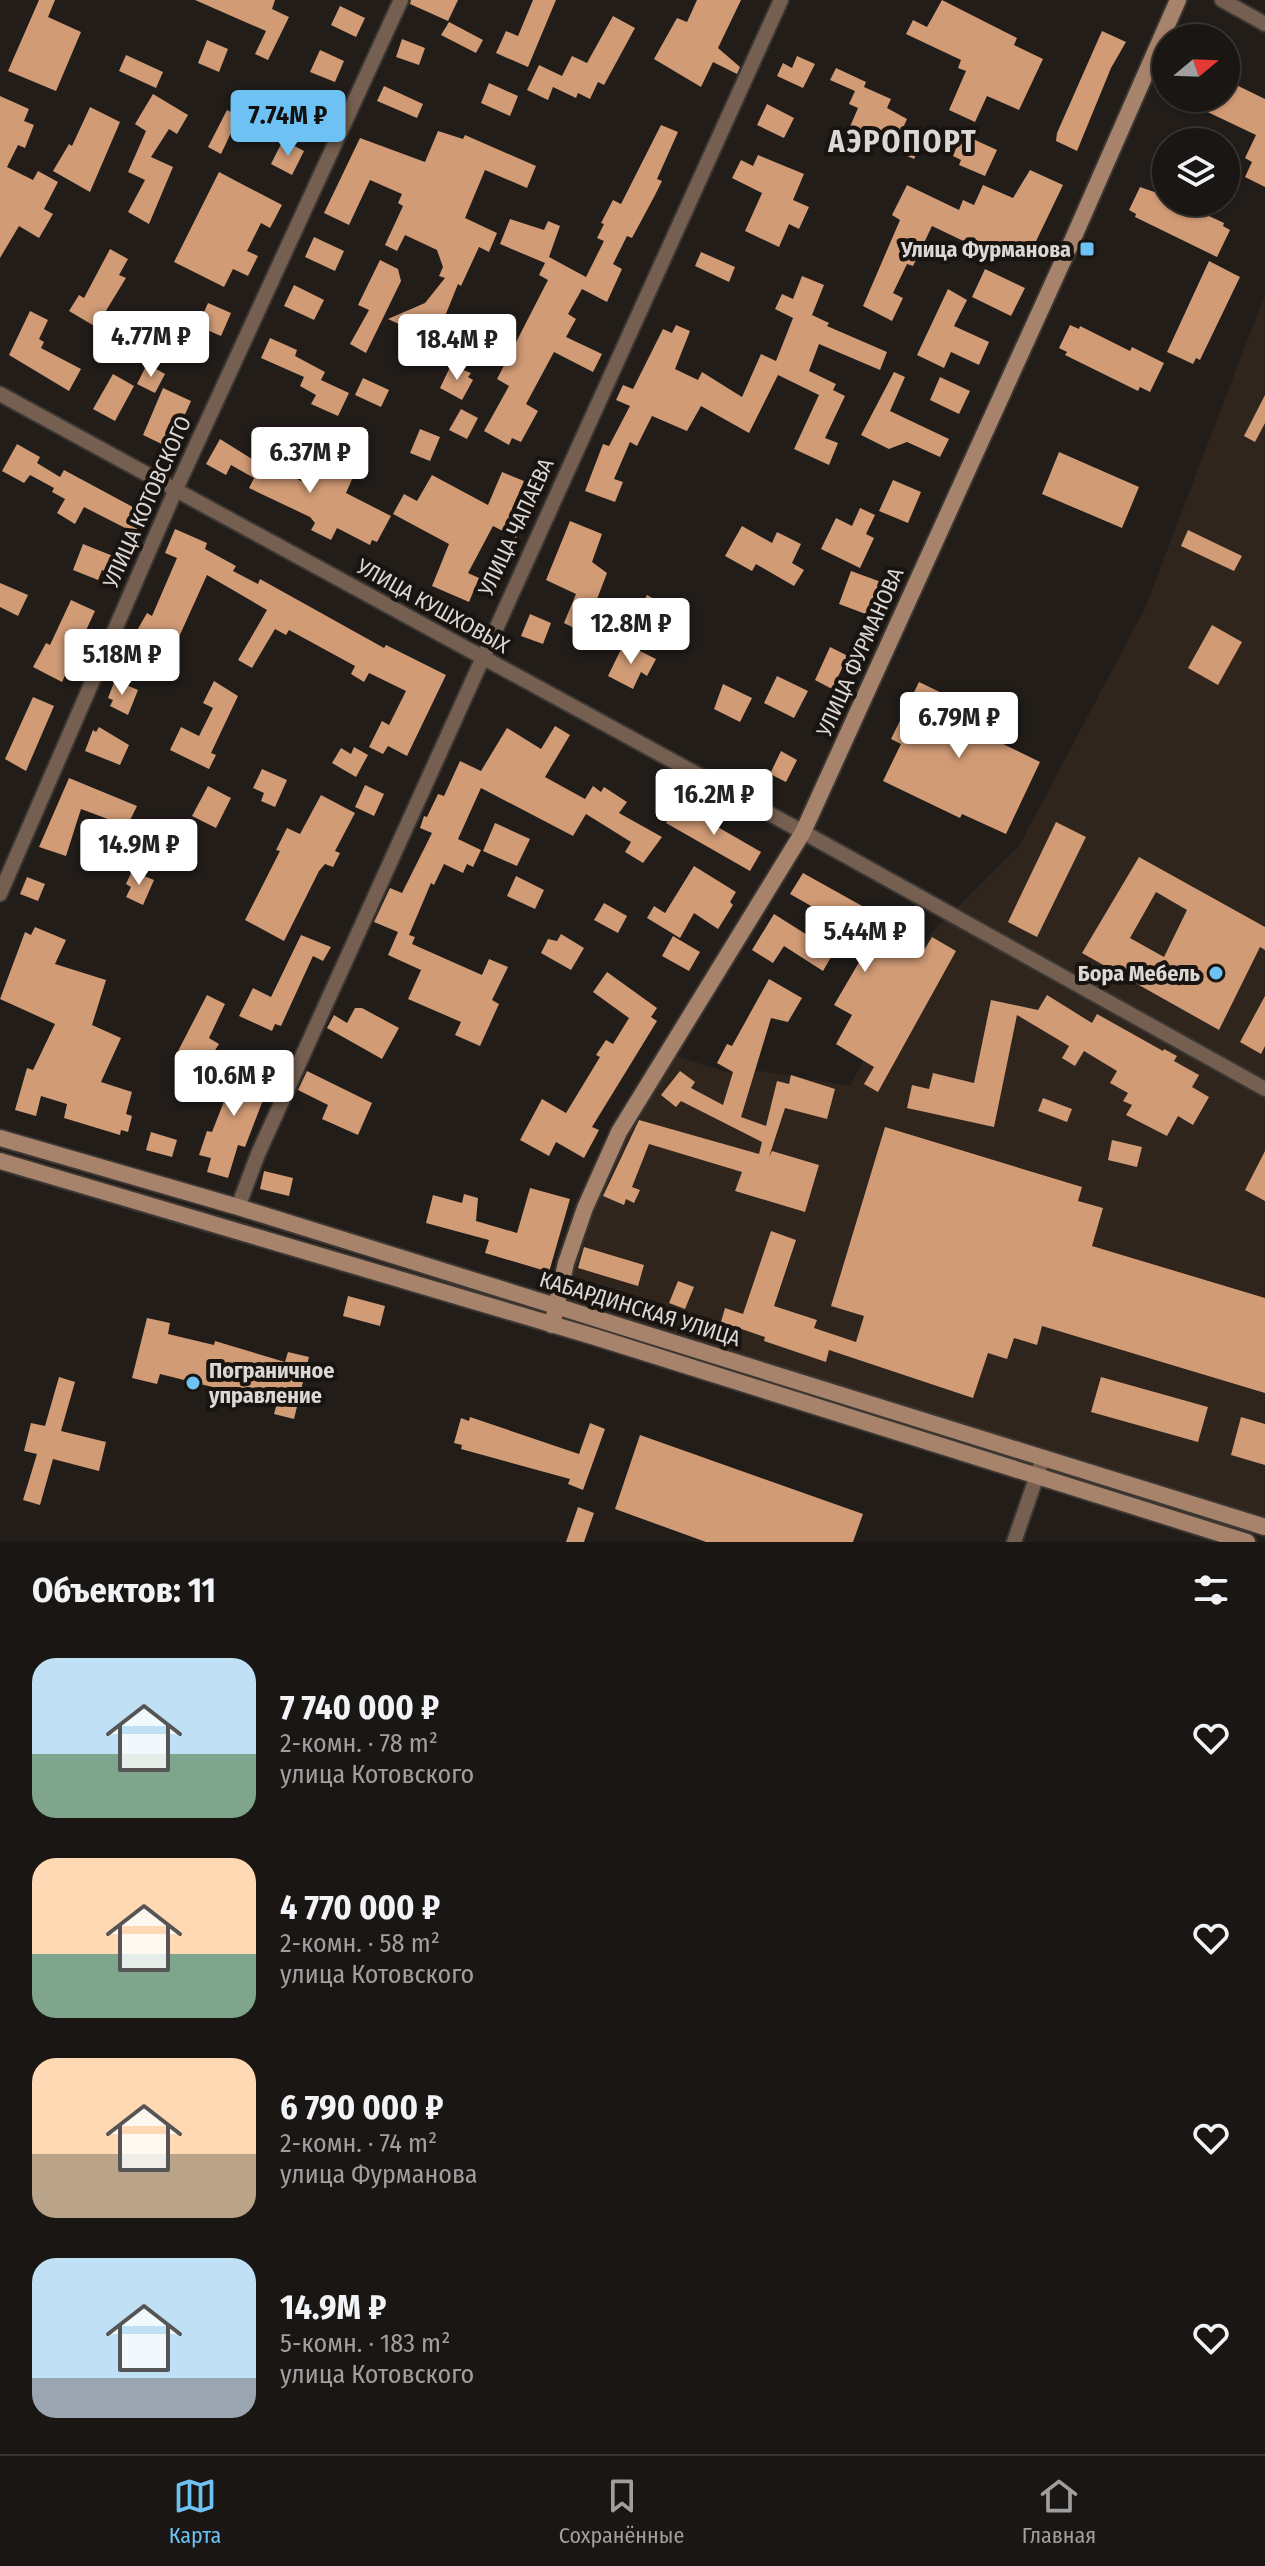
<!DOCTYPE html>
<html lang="ru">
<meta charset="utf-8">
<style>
body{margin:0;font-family:"Fira Sans Condensed",sans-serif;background:#231f1c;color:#f1f3f6;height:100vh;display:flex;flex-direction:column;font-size:30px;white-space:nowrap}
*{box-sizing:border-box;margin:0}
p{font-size:26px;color:#9f9fa0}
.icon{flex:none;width:44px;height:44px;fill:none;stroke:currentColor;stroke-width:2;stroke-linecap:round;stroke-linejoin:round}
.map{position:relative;height:1542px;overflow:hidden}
.panel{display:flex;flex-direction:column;background:#1a1613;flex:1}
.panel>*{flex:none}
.needle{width:52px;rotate:71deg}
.controls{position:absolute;left:1152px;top:24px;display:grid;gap:16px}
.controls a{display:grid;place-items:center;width:88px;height:88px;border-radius:50%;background:#1a1613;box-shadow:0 2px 6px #0004,0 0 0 2px #383533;font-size:40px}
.price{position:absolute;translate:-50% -68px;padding:0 18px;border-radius:8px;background:#fff;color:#222;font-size:26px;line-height:52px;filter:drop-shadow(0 2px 4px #0008)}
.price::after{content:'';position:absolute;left:50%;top:48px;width:24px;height:18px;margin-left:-12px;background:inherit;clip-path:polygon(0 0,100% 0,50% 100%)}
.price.on{background:#6dc2f3;color:#111}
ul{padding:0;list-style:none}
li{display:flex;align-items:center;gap:24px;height:200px;padding:0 32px}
li span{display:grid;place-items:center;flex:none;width:224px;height:160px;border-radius:24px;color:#555}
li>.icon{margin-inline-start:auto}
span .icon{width:96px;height:96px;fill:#fffc;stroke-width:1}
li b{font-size:34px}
h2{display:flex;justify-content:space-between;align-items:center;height:96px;padding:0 32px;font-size:34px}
.tab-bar{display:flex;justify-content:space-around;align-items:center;height:112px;border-top:2px solid #383533;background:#1a1613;font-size:22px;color:#9f9fa0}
.tab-bar a{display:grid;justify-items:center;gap:4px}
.tab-bar .on{color:#6dc2f3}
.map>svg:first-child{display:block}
</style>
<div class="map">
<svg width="1265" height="1542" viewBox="0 0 1265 1542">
<rect width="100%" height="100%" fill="#221d19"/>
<polygon fill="#2f251d" points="1265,294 1265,1527 557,1306 585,1208 667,1053 726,1072 762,1071 850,1086 930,935 1019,846 1145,608"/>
<g fill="#d19b76" fill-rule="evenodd">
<polygon points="39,0 55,0 48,17 81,32 56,91 8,71"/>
<polygon points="195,0 275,0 272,9 289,17 268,60 255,54 266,31"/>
<polygon points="411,0 458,0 448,21 410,4"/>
<polygon points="533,0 556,0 528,67 496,53 506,31 518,36"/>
<polygon points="697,0 741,0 718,48 740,67 737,74 713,62 701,87 654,59 677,18 687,22"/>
<polygon points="942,0 1017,38 1014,45 1043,59 1019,110 987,96 975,122 949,110 966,71 958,68 961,60 906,34 913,20 927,27"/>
<polygon points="340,6 365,18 356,37 331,25"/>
<polygon points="613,16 635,28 604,85 598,82 590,99 578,93 576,98 553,87 548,100 527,90 539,65 562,76 572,56 587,63"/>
<polygon points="449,22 483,40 476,53 441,35"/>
<polygon points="1102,31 1126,42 1111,68 1077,151 1056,141 1057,133"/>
<polygon points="402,39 425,48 419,65 396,57"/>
<polygon points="207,40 228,49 219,72 198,63"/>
<polygon points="320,50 344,61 335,82 310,72"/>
<polygon points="126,55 163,72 156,88 119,71"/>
<polygon points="797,56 815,64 803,88 777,76 783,63 792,68"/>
<polygon points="836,68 866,82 864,87 891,99 887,108 907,119 903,128 924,138 914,159 849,129 858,108 849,104 855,91 830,80"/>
<polygon points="1226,80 1265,99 1265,187 1245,177 1252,162 1245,158 1256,135 1178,98 1226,98"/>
<polygon points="489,83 518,96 510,116 481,103"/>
<polygon points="384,86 423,104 417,118 377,101"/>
<polygon points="153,94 188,115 177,134 169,129 151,157 173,167 149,224 128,212 145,180 128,172 146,131 135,124"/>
<polygon points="0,96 29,109 24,121 34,125 25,148 18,145 7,167 33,180 38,171 58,182 44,209 53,214 39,238 19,226 0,258"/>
<polygon points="300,97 323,105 316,124 294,116"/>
<polygon points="767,104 794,118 784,138 757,125"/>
<polygon points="90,107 120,122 90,192 53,171 69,144 72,146"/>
<polygon points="227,110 239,116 221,154 208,147"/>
<polygon points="661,125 678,132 657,179 662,181 654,197 632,238 627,236 613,264 622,269 607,302 582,289 568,314 576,319 566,337 602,354 593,372 554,352 526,404 538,411 521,442 512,438 509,445 484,431 509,386 497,379 548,280 539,275 545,263 500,244 510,219 544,230 548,221 560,226 549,257 586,277 604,241 597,238 604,224 601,223 613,200 621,204"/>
<polygon points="438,131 463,139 465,135 536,166 527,188 485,170 465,218 497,233 489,252 479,247 461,286 458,284 435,341 388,319 425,303 445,278 439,276 443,267 437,250 405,235 397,251 385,245 403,206 398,203 402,194 370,180 349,225 324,213 360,138 425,162"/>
<polygon points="962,134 997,150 985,176 959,165 961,160 953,156"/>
<polygon points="283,140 304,151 292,175 271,164"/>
<polygon points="758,155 804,174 793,200 809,207 799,229 789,224 779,247 745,231 762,193 732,178 741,160 753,166"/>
<polygon points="1030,170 1063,185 1027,260 1004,248 999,258 932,226 913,266 907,264 893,293 903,298 892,321 863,306 900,220 892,215 907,185 959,210 963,200 974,205 983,185 1013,198"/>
<polygon points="219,172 282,205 270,228 261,223 247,251 258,256 248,276 233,269 224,287 174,262"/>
<polygon points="1140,187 1166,196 1166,202 1179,202 1224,223 1223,226 1230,230 1217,257 1135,217 1136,214 1129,210"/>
<polygon points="314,237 344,251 335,271 305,257"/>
<polygon points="110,249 128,259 119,275 126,278 96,327 69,311 79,295 84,298"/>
<polygon points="701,252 735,267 729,282 695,266"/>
<polygon points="380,260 398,269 401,281 366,353 350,344 369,310 358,305"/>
<polygon points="1209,261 1240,277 1200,360 1196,358 1193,364 1167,352"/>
<polygon points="985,269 1025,288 1011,316 972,297"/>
<polygon points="802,276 824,285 812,315 829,323 827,326 887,352 880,370 819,344 809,371 836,384 833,390 845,396 825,438 838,443 829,465 794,449 819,395 778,375 749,433 701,406 687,431 652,416 637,446 630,442 614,479 623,482 615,502 585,491 603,444 609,446 630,406 616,400 623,385 633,389 663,329 672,333 676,325 690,331 675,369 698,380 702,372 742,397 761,354 776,361 793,318 775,309 782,294 793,299"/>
<polygon points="294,285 324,300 314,320 284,306"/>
<polygon points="948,289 967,300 954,326 989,342 979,365 951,352 944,368 917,355"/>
<polygon points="208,303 231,313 221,336 198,326"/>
<polygon points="30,311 48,320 39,339 44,342 41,348 81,369 69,391 9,355"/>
<polygon points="1070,325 1079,329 1080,326 1130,351 1132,347 1164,363 1150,392 1140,387 1138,391 1065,355 1067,352 1059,348"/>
<polygon points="270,338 297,350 295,356 325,372 321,380 349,393 338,416 311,404 316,395 300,386 304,377 261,358"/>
<polygon points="147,364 165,374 155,393 137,384"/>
<polygon points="451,365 471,373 468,377 473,380 462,400 440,388"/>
<polygon points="894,372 905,377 890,411 949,439 940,457 907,442 889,449 861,435"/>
<polygon points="113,374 134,386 115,421 93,409"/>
<polygon points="940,377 970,391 959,414 930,400"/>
<polygon points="363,378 389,390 381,407 355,395"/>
<polygon points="163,388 191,401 170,448 143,435"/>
<polygon points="1265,395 1265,423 1255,442 1244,436"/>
<polygon points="461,409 478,418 467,439 449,430"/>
<polygon points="420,429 440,437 430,461 410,453"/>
<polygon points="220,439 284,479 286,474 314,487 326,458 356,470 346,493 391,516 377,542 372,540 370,545 337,528 331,540 311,530 315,523 310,517 249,488 254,478 231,465 226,475 206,464"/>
<polygon points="17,444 40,457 37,463 60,477 64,470 144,513 135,533 84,507 75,524 57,513 65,499 52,492 54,488 30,475 24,483 2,471"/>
<polygon points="1059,452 1139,487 1122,528 1042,494"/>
<polygon points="502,472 524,481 509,516 523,524 516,538 493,526 468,573 479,578 469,602 432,586 449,544 393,514 404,494 417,501 432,475 488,505"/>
<polygon points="893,480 921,492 908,523 879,511"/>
<polygon points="860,508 875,515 866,534 874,538 860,568 821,549 836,518 852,526"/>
<polygon points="570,521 602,534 592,562 607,573 584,633 564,623 576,594 546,580"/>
<polygon points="742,526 772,543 777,532 801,544 792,563 804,570 794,586 756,564 752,571 725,556"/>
<polygon points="175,529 207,543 205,549 236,566 233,571 258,584 260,579 384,648 386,645 446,675 407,756 388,746 383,754 369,747 382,721 389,725 406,691 369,673 364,682 351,674 355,666 289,630 286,635 275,629 252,668 238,660 267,610 207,575 178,639 161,631 150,657 127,648 147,613 152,616 177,558 165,553"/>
<polygon points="1188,530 1242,556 1234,571 1181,546"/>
<polygon points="83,544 123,560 116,576 102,570 98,580 73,570"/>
<polygon points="851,571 884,583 871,616 839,604"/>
<polygon points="0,583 28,595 18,616 0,607"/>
<polygon points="647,595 674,610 664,630 637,614"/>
<polygon points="71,600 95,611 62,682 33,667 46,643 50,645"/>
<polygon points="530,614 551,623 543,644 521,636"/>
<polygon points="1212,625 1242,642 1218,685 1188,668"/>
<polygon points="624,643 656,659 647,676 641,672 633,689 608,676"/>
<polygon points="830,647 848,656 832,689 815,680"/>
<polygon points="777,676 808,691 794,718 764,703"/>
<polygon points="115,680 138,690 128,715 110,706 113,700 108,698"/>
<polygon points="214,681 238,696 211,753 216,755 209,769 170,750 181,727 199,736 213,708 203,703"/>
<polygon points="919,682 1006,724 997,741 1040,762 1006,834 962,814 960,818 883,781 901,744 891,739"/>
<polygon points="723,684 752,698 740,722 714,709"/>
<polygon points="33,697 54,706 26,771 5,759"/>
<polygon points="555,726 570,735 545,777 585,799 593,786 601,792 604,787 627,802 619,813 662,837 643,863 625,852 631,842 586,814 573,836 481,788 458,839 481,850 473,867 467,864 463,873 444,864 434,885 431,883 409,935 415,937 412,944 482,975 489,959 508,967 492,1000 499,1004 480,1046 455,1035 461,1022 408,999 421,970 388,955 398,932 374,922 390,888 402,893 432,833 420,828 424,816 427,817 438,794 444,796 460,761 481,771 507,728 541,749"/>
<polygon points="99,727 129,745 120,765 85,751 93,730 96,732"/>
<polygon points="354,747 368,755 356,777 332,763 341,748 351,754"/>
<polygon points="781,751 797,760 786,782 770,774"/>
<polygon points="262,769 287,780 275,807 261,801 264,793 253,788"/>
<polygon points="69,778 137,806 116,849 103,842 113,821 81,809 66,856 39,847"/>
<polygon points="365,785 384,794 374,816 355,807"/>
<polygon points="208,786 231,798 216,828 192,816"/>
<polygon points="321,795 355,813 335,851 340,853 333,867 325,864 319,871 284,941 245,920 280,851 276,850 287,828 300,834"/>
<polygon points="678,804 761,852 750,871 666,823"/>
<polygon points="1056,822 1086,837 1037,937 1008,922"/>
<polygon points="495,823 530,839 517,866 483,851"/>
<path d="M1139,857L1265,927V950L1260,947L1219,1030L1082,953ZM1156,892L1187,910L1164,957L1130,938Z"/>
<polygon points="694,866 736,892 730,902 733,905 718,929 694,913 680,938 647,918 654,906 665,913"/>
<polygon points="132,871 154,880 143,905 126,897 131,887 126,884"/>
<polygon points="803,873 889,921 885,930 923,952 932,937 956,951 878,1092 864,1084 874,1067 836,1044 852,1015 834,1005 872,940 842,924 829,946 835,950 823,971 784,946 773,963 752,950 774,914 812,938 827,915 790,894"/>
<polygon points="516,876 544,890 535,909 507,896"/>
<polygon points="27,877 45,884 38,901 20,894"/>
<polygon points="604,903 627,916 618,933 594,920"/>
<polygon points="35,927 66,940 55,964 106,980 92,1025 121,1038 101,1082 132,1092 126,1114 132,1116 128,1132 121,1130 120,1135 64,1118 67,1104 41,1096 36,1116 15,1110 27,1068 33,1070 55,1024 0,999 25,932 31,935"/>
<polygon points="561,934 584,948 571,970 541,953 548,939 557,941"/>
<polygon points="301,935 331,947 323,961 313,956 281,1026 275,1024 272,1031 239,1016 253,988 271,997"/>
<polygon points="673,936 700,952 689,971 662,956"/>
<polygon points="607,972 657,1008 651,1017 657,1021 592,1127 599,1130 584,1158 556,1142 549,1156 520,1140 542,1099 566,1113 600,1057 596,1055 606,1040 613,1044 629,1018 593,992"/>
<polygon points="769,979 802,998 788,1022 771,1018 741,1117 766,1126 777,1081 789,1084 791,1075 835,1089 827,1119 785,1108 769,1157 772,1151 819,1165 805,1212 735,1191 742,1172 649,1144 632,1187 640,1190 634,1203 626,1199 624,1205 603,1196 639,1120 759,1154 762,1142 681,1101 676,1107 661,1095 680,1071 695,1082 691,1088 723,1105 733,1072 717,1063 727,1044 732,1046"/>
<polygon points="207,995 225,1004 209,1038 219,1044 202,1071 176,1055"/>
<polygon points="1047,995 1092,1023 1097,1014 1163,1051 1164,1049 1177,1056 1174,1061 1199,1075 1192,1087 1209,1097 1193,1125 1178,1116 1167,1136 1126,1115 1132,1105 1123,1101 1128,1093 1110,1083 1117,1071 1084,1051 1075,1066 1062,1058 1069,1046 1017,1015 994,1127 907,1108 912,1085 929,1089 933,1073 974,1083 991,1000 1038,1010"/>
<polygon points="1265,996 1265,1046 1261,1054 1240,1042"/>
<polygon points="355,1008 362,1008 399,1028 382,1059 327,1028 334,1015 347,1023"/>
<polygon points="243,1053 265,1063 251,1095 263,1100 245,1147 238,1145 228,1178 207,1172 211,1158 199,1155 207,1131 212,1132"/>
<polygon points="307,1071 372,1103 358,1135 322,1119 328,1105 298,1090"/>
<polygon points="1043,1098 1072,1109 1067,1122 1038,1111"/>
<polygon points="885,1127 1082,1187 1078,1201 1103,1208 1092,1246 1265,1298 1265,1393 1042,1326 1037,1345 1014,1338 1007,1359 988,1353 973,1398 829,1350 826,1362 764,1341 765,1337 721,1322 725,1308 743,1314 771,1231 796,1240 774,1306 817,1320 814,1328 856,1342 864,1316 831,1306"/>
<polygon points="151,1132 177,1140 172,1157 146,1150"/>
<polygon points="1112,1140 1142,1147 1137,1167 1108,1160"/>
<polygon points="1265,1151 1265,1201 1245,1190"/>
<polygon points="264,1171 293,1178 289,1196 260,1189"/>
<polygon points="530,1188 570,1199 549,1272 485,1253 489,1240 426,1223 433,1195 462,1203 464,1194 478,1198 476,1221 517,1233"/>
<polygon points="584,1247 644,1265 638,1286 578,1268"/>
<polygon points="678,1281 694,1287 685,1309 669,1303"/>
<polygon points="348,1296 385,1306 380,1326 343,1316"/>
<polygon points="147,1318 170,1323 168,1334 214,1345 215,1341 285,1362 288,1352 309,1357 294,1419 274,1414 277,1403 160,1374 157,1384 132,1378"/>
<polygon points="59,1377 75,1382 61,1431 106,1442 99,1471 53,1459 40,1505 23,1500 37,1454 24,1451 31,1423 45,1426"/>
<polygon points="1101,1377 1208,1407 1198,1442 1091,1412"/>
<polygon points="470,1417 579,1454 590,1423 605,1429 583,1490 568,1484 570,1479 461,1449 462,1445 454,1443 461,1418 469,1421"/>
<polygon points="1241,1417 1265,1424 1265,1465 1231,1455"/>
<polygon points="640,1435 863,1514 853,1542 706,1542 615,1509"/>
<polygon points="578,1507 594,1513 584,1542 566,1542"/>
</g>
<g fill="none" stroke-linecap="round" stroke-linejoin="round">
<g stroke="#3c3733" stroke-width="18">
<g id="street">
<polyline points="1222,0 1265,24"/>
<polyline points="0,394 803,832 1265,1089"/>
<polyline points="0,894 176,489 401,0"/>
<polyline points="238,1207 258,1154 781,0"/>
<polyline points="1014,1542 1043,1458"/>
</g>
</g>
<g stroke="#3c3733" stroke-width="20">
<g id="secondary">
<polyline points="0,1138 238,1207 1265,1527"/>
<polyline points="0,1161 595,1337 1247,1542"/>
<polyline points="552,1325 566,1263 585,1208 619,1132 803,832 1072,241 1178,0"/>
</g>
</g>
<use href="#street" stroke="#755f50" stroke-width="14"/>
<use href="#secondary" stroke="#a7836c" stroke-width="16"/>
</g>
<g fill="#6dc2f3" stroke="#191410" stroke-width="3">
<rect x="1079" y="241" width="16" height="16" rx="4"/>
<circle cx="1216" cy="973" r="8"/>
<circle cx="193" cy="1383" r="8"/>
</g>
<g text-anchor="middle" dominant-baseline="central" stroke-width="8" stroke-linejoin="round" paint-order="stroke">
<g font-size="22" font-weight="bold" fill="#dbd8d5" stroke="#191410" text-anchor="end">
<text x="1071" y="249">Улица Фурманова</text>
<text x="1200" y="973">Бора Мебель</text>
<text x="209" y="1370" text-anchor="start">Пограничное<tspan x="209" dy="25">управление</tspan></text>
</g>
<g font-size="22" fill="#dbd8d5" stroke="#191410">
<text transform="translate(147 502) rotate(-66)">УЛИЦА КОТОВСКОГО</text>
<text transform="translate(516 527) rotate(-65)">УЛИЦА ЧАПАЕВА</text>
<text transform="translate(433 606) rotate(29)">УЛИЦА КУШХОВЫХ</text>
<text transform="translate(860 652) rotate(-66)">УЛИЦА ФУРМАНОВА</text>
<text transform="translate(640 1309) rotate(17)">КАБАРДИНСКАЯ УЛИЦА</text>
</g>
<g font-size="30" font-weight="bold" letter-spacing="2" fill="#dbd8d5" stroke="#191410">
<text x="903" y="142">АЭРОПОРТ</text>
</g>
</g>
</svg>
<div class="controls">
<a><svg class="needle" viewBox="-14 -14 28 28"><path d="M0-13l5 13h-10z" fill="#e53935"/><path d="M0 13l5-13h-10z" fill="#9f9fa0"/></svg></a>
<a><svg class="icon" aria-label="layers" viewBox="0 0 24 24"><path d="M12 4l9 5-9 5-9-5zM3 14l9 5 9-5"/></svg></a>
</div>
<b class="price on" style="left:288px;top:158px">7.74M ₽</b>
<b class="price" style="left:151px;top:379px">4.77M ₽</b>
<b class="price" style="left:457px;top:382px">18.4M ₽</b>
<b class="price" style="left:310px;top:495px">6.37M ₽</b>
<b class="price" style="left:631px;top:666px">12.8M ₽</b>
<b class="price" style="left:122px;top:697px">5.18M ₽</b>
<b class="price" style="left:959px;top:760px">6.79M ₽</b>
<b class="price" style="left:714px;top:837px">16.2M ₽</b>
<b class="price" style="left:139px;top:887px">14.9M ₽</b>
<b class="price" style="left:865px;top:974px">5.44M ₽</b>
<b class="price" style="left:234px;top:1118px">10.6M ₽</b>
</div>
<section class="panel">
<h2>Объектов: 11<svg class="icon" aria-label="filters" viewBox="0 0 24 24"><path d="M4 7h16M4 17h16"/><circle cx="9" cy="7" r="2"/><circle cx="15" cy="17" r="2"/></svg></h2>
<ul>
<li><span style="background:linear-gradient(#bfe0f5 60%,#7fa58c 0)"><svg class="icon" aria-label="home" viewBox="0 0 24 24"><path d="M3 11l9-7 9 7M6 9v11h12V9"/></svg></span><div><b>7 740 000 ₽</b><p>2-комн. · 78 m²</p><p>улица Котовского</p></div><svg class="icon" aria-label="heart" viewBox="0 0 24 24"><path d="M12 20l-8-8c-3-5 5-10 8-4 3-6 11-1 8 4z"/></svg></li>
<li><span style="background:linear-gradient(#ffd9b3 60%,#7fa58c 0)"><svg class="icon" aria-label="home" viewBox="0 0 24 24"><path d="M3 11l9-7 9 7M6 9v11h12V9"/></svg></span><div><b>4 770 000 ₽</b><p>2-комн. · 58 m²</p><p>улица Котовского</p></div><svg class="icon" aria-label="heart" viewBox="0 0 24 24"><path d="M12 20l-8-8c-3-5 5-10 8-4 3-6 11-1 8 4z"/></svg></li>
<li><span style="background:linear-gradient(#ffd9b3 60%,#b9a48a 0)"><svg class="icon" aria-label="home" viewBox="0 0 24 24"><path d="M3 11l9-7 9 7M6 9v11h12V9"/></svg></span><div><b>6 790 000 ₽</b><p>2-комн. · 74 m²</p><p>улица Фурманова</p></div><svg class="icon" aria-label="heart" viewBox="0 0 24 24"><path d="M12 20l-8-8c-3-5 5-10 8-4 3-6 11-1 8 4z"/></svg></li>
<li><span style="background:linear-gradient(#bfe0f5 75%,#9aa5b1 0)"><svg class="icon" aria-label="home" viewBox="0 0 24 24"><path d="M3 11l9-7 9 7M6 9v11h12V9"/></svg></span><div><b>14.9M ₽</b><p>5-комн. · 183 m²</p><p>улица Котовского</p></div><svg class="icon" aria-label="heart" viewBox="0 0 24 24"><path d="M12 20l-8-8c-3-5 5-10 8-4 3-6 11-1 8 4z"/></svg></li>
</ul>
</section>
<nav class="tab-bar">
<a class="on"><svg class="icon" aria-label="map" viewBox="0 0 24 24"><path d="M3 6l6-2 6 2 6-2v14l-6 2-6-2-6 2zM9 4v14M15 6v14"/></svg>Карта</a>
<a><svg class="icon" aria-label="saved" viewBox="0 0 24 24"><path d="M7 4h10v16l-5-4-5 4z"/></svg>Сохранённые</a>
<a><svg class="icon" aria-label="home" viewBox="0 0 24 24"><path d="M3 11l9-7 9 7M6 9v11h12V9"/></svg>Главная</a>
</nav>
